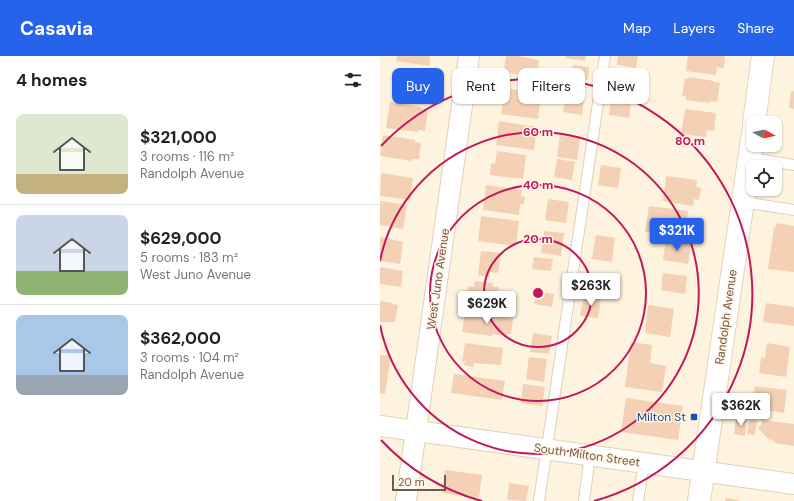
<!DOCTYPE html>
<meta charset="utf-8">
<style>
body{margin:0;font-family:"DM Sans",sans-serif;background:#f6f6f6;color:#222;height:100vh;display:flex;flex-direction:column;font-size:15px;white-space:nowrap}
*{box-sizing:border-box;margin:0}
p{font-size:13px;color:#767676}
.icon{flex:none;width:22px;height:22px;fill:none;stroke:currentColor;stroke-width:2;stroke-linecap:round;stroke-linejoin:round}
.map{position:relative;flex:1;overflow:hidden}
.details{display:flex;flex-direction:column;background:#fff;width:380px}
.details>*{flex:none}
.guide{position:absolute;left:12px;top:12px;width:342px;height:36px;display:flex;gap:8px}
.needle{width:26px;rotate:98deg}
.fabs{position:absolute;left:366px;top:60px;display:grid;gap:8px}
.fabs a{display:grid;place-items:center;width:36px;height:36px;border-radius:8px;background:#fff;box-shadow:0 1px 3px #0004;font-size:20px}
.scale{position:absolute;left:12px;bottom:10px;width:54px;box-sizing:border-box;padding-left:4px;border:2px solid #755846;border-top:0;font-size:11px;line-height:14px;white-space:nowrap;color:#755846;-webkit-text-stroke:3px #fff6e6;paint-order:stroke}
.price{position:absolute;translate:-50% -34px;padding:0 9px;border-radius:4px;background:#fff;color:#222;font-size:13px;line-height:26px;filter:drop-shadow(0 1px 2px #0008)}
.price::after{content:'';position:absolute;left:50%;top:24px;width:12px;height:9px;margin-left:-6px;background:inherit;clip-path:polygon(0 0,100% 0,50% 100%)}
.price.selected{background:#2563eb;color:#fff}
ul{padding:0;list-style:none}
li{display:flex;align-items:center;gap:12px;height:100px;padding:0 16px}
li+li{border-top:1px solid #e0e0e0}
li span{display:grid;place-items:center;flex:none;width:112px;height:80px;border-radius:8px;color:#555}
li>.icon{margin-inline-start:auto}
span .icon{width:48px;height:48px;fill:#fffc;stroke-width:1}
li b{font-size:17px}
h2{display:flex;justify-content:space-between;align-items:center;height:48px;padding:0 16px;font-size:17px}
.tag{padding:0 14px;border-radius:8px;background:#fff;box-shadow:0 1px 3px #0004;font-size:14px;line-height:36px}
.tag.selected{background:#2563eb;color:#fff}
header{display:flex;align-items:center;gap:24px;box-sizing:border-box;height:56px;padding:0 20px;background:#2563eb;color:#fff}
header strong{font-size:19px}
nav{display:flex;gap:22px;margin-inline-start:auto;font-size:14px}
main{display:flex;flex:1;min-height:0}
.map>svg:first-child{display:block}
</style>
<header>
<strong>Casavia</strong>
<nav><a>Map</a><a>Layers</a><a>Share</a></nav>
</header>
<main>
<section class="details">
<h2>4 homes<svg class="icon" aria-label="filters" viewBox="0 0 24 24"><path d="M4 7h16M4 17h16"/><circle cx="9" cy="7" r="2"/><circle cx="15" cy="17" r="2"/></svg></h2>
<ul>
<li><span style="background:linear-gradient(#dfe7d0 75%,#c2b280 0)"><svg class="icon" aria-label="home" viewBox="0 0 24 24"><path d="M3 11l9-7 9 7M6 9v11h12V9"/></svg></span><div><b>$321,000</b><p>3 rooms · 116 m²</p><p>Randolph Avenue</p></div></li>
<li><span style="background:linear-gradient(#c9d6e8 70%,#8fb573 0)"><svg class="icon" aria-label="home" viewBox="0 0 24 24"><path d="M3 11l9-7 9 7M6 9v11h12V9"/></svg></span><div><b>$629,000</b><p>5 rooms · 183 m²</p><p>West Juno Avenue</p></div></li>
<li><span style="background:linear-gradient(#a9c7e8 75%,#9aa5b1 0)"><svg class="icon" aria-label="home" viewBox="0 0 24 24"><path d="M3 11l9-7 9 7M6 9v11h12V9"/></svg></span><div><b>$362,000</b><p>3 rooms · 104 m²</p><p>Randolph Avenue</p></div></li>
</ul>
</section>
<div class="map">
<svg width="414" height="445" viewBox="0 0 414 445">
<rect width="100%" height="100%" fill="#fdf3df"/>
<g fill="#f4d1b5">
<polygon points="17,0 50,0 49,10 16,5"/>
<polygon points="126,0 138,0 159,4 157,18 148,17 148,20 124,16"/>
<polygon points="186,0 206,0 205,5 186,2"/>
<polygon points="238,0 258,0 256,12 237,9"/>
<polygon points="308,0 345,0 344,12 337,11 336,19 306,15"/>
<polygon points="193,9 209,11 208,24 191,21"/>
<polygon points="16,15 47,20 44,42 13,38"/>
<polygon points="309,21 334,25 333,26 340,27 337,46 331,45 330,47 306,44 306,40 302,40 305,22 308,23"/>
<polygon points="235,22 255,24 253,44 232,41"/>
<polygon points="125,32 161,37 158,63 121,58"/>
<polygon points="411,35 414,35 414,53 409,52"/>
<polygon points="185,41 204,44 202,59 183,56"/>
<polygon points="231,44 251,46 249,62 229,59"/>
<polygon points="10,46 41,51 41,52 48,53 45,75 38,74 38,76 6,72"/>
<polygon points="305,53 336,57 334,75 327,74 326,81 301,78"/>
<polygon points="119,65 157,71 154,94 116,89"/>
<polygon points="3,79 35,84 35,86 41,87 39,103 33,103 32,105 0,100"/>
<polygon points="180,80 200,82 197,104 177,101"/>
<polygon points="117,95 146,99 143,123 110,119 111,107 115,108"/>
<polygon points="177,103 195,106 192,124 174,121"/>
<polygon points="221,109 241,112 238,132 218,129"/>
<polygon points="1,117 33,122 30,144 0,140"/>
<polygon points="286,120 317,124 316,131 321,132 319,144 314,143 313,150 283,145"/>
<polygon points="106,129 142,134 141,140 145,141 144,148 140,148 139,159 103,154"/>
<polygon points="168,143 189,146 186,167 165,164"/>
<polygon points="0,145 27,149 23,173 0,169"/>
<polygon points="269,150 308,155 304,182 265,176"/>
<polygon points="101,160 139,165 136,190 98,185"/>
<polygon points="397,167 414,170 414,216 388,213 394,171 396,171"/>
<polygon points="164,175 184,177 181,200 161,197"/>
<polygon points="216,179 235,182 232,206 212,203"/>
<polygon points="0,181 23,186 20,208 0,205"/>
<polygon points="286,184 311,188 308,208 283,204"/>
<polygon points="101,195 121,197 118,217 110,216 109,221 98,219"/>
<polygon points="154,201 173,203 171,215 152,213"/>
<polygon points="0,211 23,215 21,231 0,228"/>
<polygon points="283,217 307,220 305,238 281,234"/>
<polygon points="95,225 113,227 112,230 119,231 117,248 86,244 88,230 94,231"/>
<polygon points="212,225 231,227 229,240 211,237"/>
<polygon points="156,236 174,238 172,251 154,248"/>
<polygon points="204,240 221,242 218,262 200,260"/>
<polygon points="0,245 12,247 12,248 18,249 15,266 0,266"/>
<polygon points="386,247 414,251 414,270 383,266"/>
<polygon points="268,249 294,253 290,281 265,277"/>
<polygon points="85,256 133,263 131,278 127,278 127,280 112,278 112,280 82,276"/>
<polygon points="153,277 172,280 169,298 150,296"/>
<polygon points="251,286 272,289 270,307 286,310 282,336 245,331"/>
<polygon points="85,287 123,292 121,309 94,307 93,311 84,309 85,305 82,305"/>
<polygon points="387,287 410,291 406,321 379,317 381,301 385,302"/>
<polygon points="0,299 11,300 5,338 0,337"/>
<polygon points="149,301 167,303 164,326 146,323"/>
<polygon points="74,318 125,325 122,344 71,337"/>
<polygon points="143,328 165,331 162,350 141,347"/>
<polygon points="375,330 407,334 404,357 372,352"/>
<polygon points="246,342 303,350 298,384 241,376"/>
<polygon points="356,362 367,363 365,380 354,378"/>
<polygon points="369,364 377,364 375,379 367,378"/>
<polygon points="382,364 414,368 414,390 395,387 391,383 389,384 378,372 382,368"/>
<polygon points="65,414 102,419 99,442 62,437"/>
<polygon points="129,427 149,430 146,445 127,444"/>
<polygon points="346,442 359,444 359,445 345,445"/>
</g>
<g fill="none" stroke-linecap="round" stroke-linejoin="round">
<g stroke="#e2cfbb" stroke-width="12">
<g id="lane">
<polyline points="370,102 414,109"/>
<polyline points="363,146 414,154"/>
<polyline points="159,445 225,0"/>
<polyline points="204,445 210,399"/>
<polyline points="258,445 264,407"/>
</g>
</g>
<g stroke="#e2cfbb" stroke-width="22">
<g id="street">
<polyline points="0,370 414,428"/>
<polyline points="26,445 89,0"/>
</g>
</g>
<g stroke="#e9d2ba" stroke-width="24">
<g id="secondary">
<polyline points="374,67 383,0"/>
<polyline points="319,445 373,77"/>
</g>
</g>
<use href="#lane" stroke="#fff" stroke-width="10"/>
<use href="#street" stroke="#fff" stroke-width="20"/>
<use href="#secondary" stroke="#fff" stroke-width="22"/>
</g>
<g fill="none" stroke="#c2185b" stroke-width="2">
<circle cx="158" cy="237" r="54"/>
<circle cx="158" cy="237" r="108"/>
<path d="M0 205A161 161 0 1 1 0 269"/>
<path d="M102 445A215 215 0 0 1 1 384M1 90A215 215 0 1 1 214 445"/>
</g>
<rect fill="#1a4fb4" stroke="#fff6e6" stroke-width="1.5" x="310" y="357" width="8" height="8" rx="2"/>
<g text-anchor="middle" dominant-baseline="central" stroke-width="3" stroke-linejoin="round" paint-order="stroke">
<g font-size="12" fill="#755846" stroke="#fff6e6">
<text transform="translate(58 223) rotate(-82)">West Juno Avenue</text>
<text transform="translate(346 261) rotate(-82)">Randolph Avenue</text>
<text transform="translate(207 399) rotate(8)">South Milton Street</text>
</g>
<g font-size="12" fill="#164399" stroke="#fff6e6" text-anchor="end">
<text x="306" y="361">Milton St</text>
</g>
</g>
<circle cx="158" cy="237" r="6" fill="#c2185b" stroke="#fff6e6" stroke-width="2"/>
<g font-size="12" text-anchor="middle" font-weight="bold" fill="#c2185b" stroke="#fff6e6" stroke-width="3" stroke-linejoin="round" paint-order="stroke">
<text x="158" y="80">60 m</text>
<text x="310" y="89">80 m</text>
<text x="158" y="133">40 m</text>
<text x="158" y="187">20 m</text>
</g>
</svg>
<div class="fabs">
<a><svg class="needle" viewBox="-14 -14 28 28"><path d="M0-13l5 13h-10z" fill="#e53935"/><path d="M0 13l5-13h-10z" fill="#767676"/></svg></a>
<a><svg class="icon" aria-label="locate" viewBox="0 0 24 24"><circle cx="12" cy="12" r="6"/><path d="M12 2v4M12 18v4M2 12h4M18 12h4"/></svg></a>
</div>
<div class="scale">20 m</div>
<b class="price selected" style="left:297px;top:196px">$321K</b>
<b class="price" style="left:211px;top:251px">$263K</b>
<b class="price" style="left:107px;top:269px">$629K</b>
<b class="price" style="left:361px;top:371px">$362K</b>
<div class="guide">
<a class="tag selected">Buy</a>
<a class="tag">Rent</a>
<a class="tag">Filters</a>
<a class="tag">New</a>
</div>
</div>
</main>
